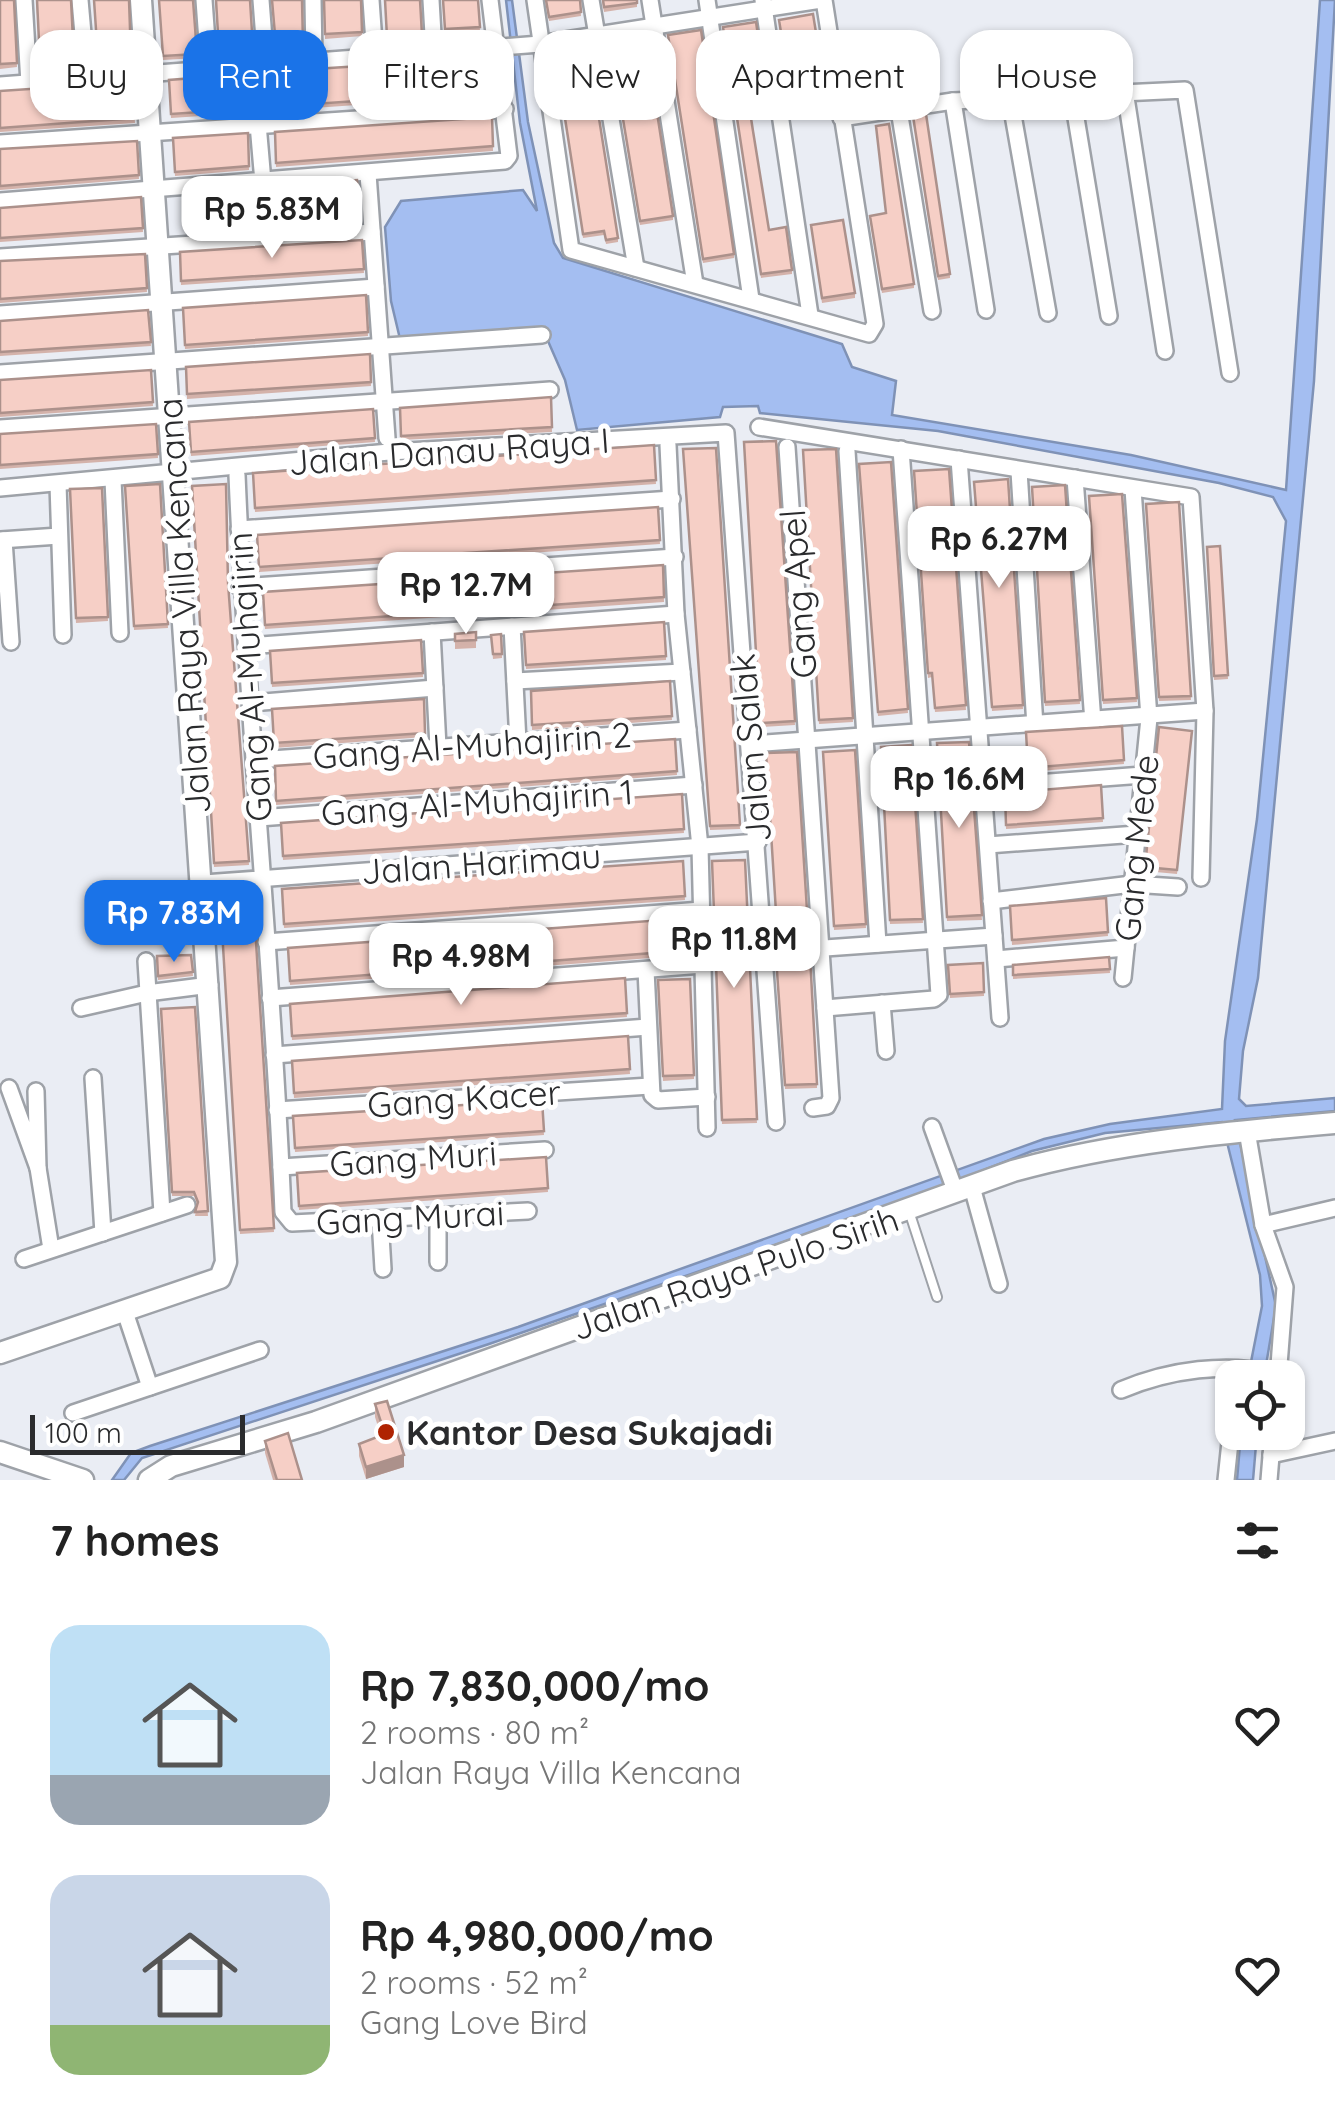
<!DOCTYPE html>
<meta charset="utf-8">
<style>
body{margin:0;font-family:Quicksand,sans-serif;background:#f6f6f6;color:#222;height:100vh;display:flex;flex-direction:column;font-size:38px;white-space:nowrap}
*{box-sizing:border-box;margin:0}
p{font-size:32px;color:#767676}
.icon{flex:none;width:55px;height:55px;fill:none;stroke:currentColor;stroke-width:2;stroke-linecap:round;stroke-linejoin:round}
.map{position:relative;height:1480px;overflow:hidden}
.sheet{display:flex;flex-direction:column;background:#fff;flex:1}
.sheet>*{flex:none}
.top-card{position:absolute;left:30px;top:30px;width:1275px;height:90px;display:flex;gap:20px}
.fabs{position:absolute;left:1215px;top:1360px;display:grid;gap:20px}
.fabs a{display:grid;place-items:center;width:90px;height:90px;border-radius:20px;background:#fff;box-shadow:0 2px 8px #0004;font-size:50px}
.scale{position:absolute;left:30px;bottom:25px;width:215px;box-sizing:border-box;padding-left:10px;border:5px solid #2a2b2d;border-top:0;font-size:28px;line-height:35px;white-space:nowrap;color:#2a2b2d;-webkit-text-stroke:8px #fff;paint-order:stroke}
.price{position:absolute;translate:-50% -85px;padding:0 22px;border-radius:20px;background:#fff;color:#222;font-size:32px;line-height:65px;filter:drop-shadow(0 2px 5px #0008)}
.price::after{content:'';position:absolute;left:50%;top:60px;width:30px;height:22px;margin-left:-15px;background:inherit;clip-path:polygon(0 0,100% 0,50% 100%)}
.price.selected{background:#1a73e8;color:#fff}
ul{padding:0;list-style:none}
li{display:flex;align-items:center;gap:30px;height:250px;padding:0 50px}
li span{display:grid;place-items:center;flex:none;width:280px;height:200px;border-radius:30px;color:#555}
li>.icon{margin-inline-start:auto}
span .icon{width:120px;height:120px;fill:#fffc;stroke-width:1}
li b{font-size:42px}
h2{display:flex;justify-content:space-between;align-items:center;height:120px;padding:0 50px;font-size:42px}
.pill{padding:0 35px;border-radius:30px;background:#fff;box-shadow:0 2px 8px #0004;font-size:35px;line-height:90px}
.pill.selected{background:#1a73e8;color:#fff}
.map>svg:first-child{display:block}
</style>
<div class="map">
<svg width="1335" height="1480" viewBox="0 0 1335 1480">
<rect width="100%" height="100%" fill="#eaedf4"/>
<g fill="#a4bef1" stroke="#7f92b6" stroke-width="2.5">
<polygon points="506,0 512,0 528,122 554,243 563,258 842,344 852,367 896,381 892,415 1131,455 1286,490 1320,0 1335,0 1314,381 1258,978 1243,1051 1239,1099 1246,1106 1335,1098 1335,1111 1235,1120 1276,1306 1264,1377 1248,1377 1262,1306 1260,1275 1222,1122 1105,1133 1032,1151 928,1192 489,1344 142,1458 124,1480 112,1480 131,1453 150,1446 518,1327 1044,1139 1110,1124 1222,1109 1225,1041 1257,819 1286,521 1273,497 1219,483 938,431 760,413 758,406 723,407 720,417 577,430 565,380 548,341 416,347 400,339 391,301 385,227 401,201 523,190 537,211 520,123"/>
<polygon points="1241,1433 1257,1433 1253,1480 1237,1480"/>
</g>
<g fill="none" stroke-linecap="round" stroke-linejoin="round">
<g stroke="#9ea2a8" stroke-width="12">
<polyline id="service" points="909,1211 937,1297"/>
</g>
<g stroke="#9ea2a8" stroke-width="20">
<g id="minor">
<polyline points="24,0 29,83"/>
<polyline points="80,0 87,79"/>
<polyline points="204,0 209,69"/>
<polyline points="261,0 266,65"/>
<polyline points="313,0 314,59"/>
<polyline points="371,0 375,57"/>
<polyline points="431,0 434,52"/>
<polyline points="535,0 571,250 869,334 875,324 824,0"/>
<polyline points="591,0 636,268"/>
<polyline points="650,0 695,284"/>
<polyline points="707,0 751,299"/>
<polyline points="763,0 810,315"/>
<polyline points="253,66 263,182"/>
<polyline points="0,85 540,44 821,0"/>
<polyline points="1125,91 1165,351"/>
<polyline points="1072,94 1109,316"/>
<polyline points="1010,98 1048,313"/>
<polyline points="953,101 986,310"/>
<polyline points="899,110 932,311"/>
<polyline points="841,118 953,101 1185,90 1230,373"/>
<polyline points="0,143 505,109"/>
<polyline points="368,174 387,438"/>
<polyline points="0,201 505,161 509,156 490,0"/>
<polyline points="0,257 372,232"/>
<polyline points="0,314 376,287"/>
<polyline points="0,373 542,335"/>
<polyline points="759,427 1191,497 1205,711 1201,878"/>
<polyline points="0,428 550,390"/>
<polyline points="668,445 676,614 700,847 707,1128"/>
<polyline points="787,447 831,1098 827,1106 813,1108"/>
<polyline points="847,451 878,944"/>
<polyline points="959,459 1000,1018"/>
<polyline points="1019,471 1035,726"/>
<path d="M237,475C247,720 273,966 283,1212L292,1223L528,1211"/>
<polyline points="1075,478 1093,722"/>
<polyline points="113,480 120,633"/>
<polyline points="58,484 63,635"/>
<polyline points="0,488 389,452 726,433 776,1122"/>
<polyline points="239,529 672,499"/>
<polyline points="0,540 59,536"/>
<polyline points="4,540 11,642"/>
<polyline points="239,587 675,557"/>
<polyline points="512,626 518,742"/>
<polyline points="432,632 438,747"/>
<polyline points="247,646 676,614"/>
<polyline points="515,681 682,672"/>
<polyline points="251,703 435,688"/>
<polyline points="751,744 1205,711"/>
<polyline points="257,760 688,730"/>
<polyline points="983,787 1143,775"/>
<polyline points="259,818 694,785"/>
<polyline points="988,845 1137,834"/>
<polyline points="204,883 758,842"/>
<polyline points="991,901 1132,884 1178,887"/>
<polyline points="266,942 702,910"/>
<polyline points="797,950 994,936"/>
<polyline points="996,959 1126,948"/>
<polyline points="146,961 162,1213"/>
<polyline points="646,970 652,1095 658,1100 707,1097"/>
<polyline points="1123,978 1149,718 1133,489"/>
<polyline points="270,998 703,965"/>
<polyline points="882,1003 886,1051"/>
<polyline points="81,1008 147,993 210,985"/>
<polyline points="825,1008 934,999 939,995 901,449"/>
<polyline points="274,1055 648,1027"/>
<polyline points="93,1078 103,1233"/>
<polyline points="9,1088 38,1168 36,1091"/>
<polyline points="277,1110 650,1086"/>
<polyline points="932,1127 956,1193"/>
<polyline points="1247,1131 1263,1225 1285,1287 1278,1378"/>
<polyline points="281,1167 545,1150"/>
<polyline points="38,1168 51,1249"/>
<polyline points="972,1187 999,1284"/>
<polyline points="438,1216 438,1262"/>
<polyline points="380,1219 383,1269"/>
<polyline points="1263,1225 1335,1208"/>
<polyline points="24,1259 187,1205"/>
<polyline points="124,1309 150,1387"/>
<path d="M1121,1390C1168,1370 1228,1361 1279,1375"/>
<polyline points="73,1413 260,1350"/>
<polyline points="1271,1455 1335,1441"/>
<polyline points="1226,1480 1232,1423"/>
<polyline points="1269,1480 1273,1432"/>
</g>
</g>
<g stroke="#9ea2a8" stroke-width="25">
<g id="tertiary">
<polyline points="0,1353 220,1278 226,1262 141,0"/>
<polyline points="0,1452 83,1480"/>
<path d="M149,1480L171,1466L316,1422L1013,1171C1116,1142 1229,1132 1335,1123"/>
</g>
</g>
<use href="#service" stroke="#fff" stroke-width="8"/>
<use href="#minor" stroke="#fff" stroke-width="15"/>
<use href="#tertiary" stroke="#fff" stroke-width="20"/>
</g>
<g fill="#d4b2aa">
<polygon points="0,0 14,0 17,67 0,69"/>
<polygon points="36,0 71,0 74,64 40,66"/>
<polygon points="94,0 129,0 131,61 98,63"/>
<polygon points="159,0 193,0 197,58 163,60"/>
<polygon points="215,0 250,0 253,52 219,54"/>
<polygon points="272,0 302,0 303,49 276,50"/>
<polygon points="324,0 361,0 362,36 325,39"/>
<polygon points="385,0 420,0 422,39 387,41"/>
<polygon points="443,0 478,0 480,31 445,33"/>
<polygon points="546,0 580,0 581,16 549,21"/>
<polygon points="602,0 637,0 637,7 604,12"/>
<polygon points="779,24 825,88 825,92 791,98"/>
<polygon points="723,31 767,96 767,100 749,103 769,230 792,270 792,274 761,278"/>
<polygon points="668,39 734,254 734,258 703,263"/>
<polygon points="610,45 673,216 673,220 640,225"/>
<polygon points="485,58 487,96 270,111 268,72"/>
<polygon points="555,58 618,238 618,242 606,244 604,235 583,238"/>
<polygon points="243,74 246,113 171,118 169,80"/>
<polygon points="133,82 135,123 0,132 0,91"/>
<polygon points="492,117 493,151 276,167 275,132"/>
<polygon points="913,121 950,274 950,278 938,280"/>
<polygon points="248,133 249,170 175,176 173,138"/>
<polygon points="137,141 139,179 0,190 0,149"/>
<polygon points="357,180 358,196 345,197 344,181"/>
<polygon points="187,194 263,211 295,209 295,226 189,233"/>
<polygon points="141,197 143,232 0,242 0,208"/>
<polygon points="870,220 914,284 914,288 882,293"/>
<polygon points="811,229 855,293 855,298 822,303"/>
<polygon points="362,240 364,273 181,285 180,252"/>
<polygon points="145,254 147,292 0,303 0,261"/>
<polygon points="366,295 368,336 185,349 183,308"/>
<polygon points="148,310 151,346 0,356 0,321"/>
<polygon points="370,354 371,386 187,399 186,367"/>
<polygon points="151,370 153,406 0,417 0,380"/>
<polygon points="551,397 552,432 401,440 400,408"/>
<polygon points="373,409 375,442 191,456 189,422"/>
<polygon points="156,424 158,458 0,469 0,434"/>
<polygon points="776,441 795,725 760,727 744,442"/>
<polygon points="654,445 656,484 255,512 253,473"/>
<polygon points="716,448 740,829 710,830 683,449"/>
<polygon points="836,449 853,722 819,724 803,450"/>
<polygon points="891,462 908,713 878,716 859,464"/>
<polygon points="949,469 966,710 935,712 932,677 928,678 914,471"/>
<polygon points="1008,479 1023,709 992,711 974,482"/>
<polygon points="160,484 168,628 134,630 125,486"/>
<polygon points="1065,485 1080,704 1045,706 1032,487"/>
<polygon points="192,486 228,583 249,865 214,867"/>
<polygon points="102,488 108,621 76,623 70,489"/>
<polygon points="1122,494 1137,702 1103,704 1089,496"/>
<polygon points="1179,502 1191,700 1159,701 1146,504"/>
<polygon points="658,507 660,544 259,572 257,535"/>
<polygon points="1220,546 1228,679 1214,680 1207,547"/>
<polygon points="663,565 664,602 265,629 263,592"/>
<polygon points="476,632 476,648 455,649 455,634"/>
<polygon points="524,632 666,656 666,660 526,669"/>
<polygon points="501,634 502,658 493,659 491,635"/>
<polygon points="421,640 423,677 272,687 270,651"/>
<polygon points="670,681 672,720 532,730 531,691"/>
<polygon points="424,699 425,737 274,748 272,709"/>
<polygon points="1122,726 1124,764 1028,772 1026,732"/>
<polygon points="1159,727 1192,731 1177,874 1145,871"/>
<polygon points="675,739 677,775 276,805 275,766"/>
<polygon points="969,742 982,920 947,921 937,748"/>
<polygon points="911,745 923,923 890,924 881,747"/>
<polygon points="855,750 866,928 834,930 823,752"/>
<polygon points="797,752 808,930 777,932 766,753"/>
<polygon points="1101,785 1103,822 1006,829 1005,793"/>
<polygon points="682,794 684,833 283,860 281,823"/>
<polygon points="745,860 757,1123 722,1124 712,861"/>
<polygon points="683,861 685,900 284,928 282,889"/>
<polygon points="253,894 274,1232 240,1234 220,896"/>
<polygon points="1106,898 1108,936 1012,945 1010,906"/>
<polygon points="689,918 691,955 290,985 288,948"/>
<polygon points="191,955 193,976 158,980 157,956"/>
<polygon points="776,957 817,1084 817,1088 785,1089"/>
<polygon points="1109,957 1110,973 1013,979 1013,965"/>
<polygon points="983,963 984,996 950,998 948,965"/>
<polygon points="625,978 627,1017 292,1040 290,1004"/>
<polygon points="658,980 694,1075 694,1079 663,1081"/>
<polygon points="195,1007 208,1216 195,1216 197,1204 194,1196 172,1196 161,1009"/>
<polygon points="628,1036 630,1074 294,1098 292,1061"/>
<polygon points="542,1100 544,1135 295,1152 293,1116"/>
<polygon points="546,1157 548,1192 299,1210 297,1173"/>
<polygon points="375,1404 404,1467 366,1479 359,1456 359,1444 381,1436 375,1417"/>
<polygon points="265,1441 302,1480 273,1480 265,1453"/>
</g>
<polygon fill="#ac918b" points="404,1455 404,1467 366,1479 366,1467"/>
<g fill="#f6cfc6" stroke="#ac918b" stroke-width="2.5">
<polygon points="0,0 14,0 17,63 0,64"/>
<polygon points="37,0 71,0 74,60 40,62"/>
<polygon points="94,0 129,0 131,57 98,59"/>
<polygon points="159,0 193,0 197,54 163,56"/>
<polygon points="216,0 250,0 253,48 219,50"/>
<polygon points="272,0 302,0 303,44 276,46"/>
<polygon points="324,0 361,0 362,32 325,34"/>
<polygon points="385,0 420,0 422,35 387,37"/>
<polygon points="443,0 478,0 480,27 445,29"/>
<polygon points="546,0 580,0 581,12 549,17"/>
<polygon points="603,0 637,0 637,3 604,7"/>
<polygon points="813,14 825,88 791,94 779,20"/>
<polygon points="756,22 767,96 748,99 753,131 769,230 786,227 792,270 761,274 723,27"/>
<polygon points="701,30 734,254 703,259 668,35"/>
<polygon points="645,35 673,216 640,221 610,41"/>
<polygon points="588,49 618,238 606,240 604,231 583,234 555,54"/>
<polygon points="485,58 487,92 270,107 268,72"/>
<polygon points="243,74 246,109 171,114 169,80"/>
<polygon points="133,82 135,118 0,128 0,91"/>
<polygon points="926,114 950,274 938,276 913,116"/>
<polygon points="492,117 493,146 276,163 275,132"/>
<polygon points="889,124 914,284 882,289 870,216 886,213 876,126"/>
<polygon points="248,133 249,166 175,172 173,138"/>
<polygon points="137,141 139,175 0,186 0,149"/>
<polygon points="357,180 358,191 345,192 344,181"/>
<polygon points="260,188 263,211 295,209 295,222 189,229 187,194"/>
<polygon points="141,197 143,228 0,238 0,208"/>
<polygon points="843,220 855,293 822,298 811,225"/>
<polygon points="362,240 364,269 181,281 180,252"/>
<polygon points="145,254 147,288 0,299 0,261"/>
<polygon points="366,295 368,332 185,345 183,308"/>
<polygon points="148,310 151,342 0,352 0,321"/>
<polygon points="370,354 371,382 187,394 186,367"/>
<polygon points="151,370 153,402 0,413 0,380"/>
<polygon points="551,397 552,427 401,436 400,408"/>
<polygon points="373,409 375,438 191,452 189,422"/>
<polygon points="156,424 158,454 0,465 0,434"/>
<polygon points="776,441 795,721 760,723 744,442"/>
<polygon points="654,445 656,480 255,508 253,473"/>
<polygon points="716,448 740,825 710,826 683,449"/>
<polygon points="836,449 853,718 819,720 803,450"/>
<polygon points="891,462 908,709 878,712 859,464"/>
<polygon points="949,469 966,705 935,708 932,673 928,673 914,471"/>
<polygon points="1008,479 1023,705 992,707 974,482"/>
<polygon points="160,484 168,624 134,626 125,486"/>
<polygon points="226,484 228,583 249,861 214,863 192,486"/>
<polygon points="1065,485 1080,700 1045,702 1032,487"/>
<polygon points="102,488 108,617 76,618 70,489"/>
<polygon points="1122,494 1137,698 1103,700 1089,496"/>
<polygon points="1179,502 1191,696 1159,697 1146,504"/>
<polygon points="658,507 660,540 259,567 257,535"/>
<polygon points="1220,546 1228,675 1214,676 1207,547"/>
<polygon points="663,565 664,597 265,625 263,592"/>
<polygon points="664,622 666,656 526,665 524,632"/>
<polygon points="476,632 476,640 455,641 455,634"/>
<polygon points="501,634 502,654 493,654 491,635"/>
<polygon points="421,640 423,673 272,683 270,651"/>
<polygon points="670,681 672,716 532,725 531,691"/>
<polygon points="424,699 425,733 274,743 272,709"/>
<polygon points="1122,726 1124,760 1028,768 1026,732"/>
<polygon points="1159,727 1192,731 1177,870 1145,867"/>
<polygon points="675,739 677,771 276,801 275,766"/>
<polygon points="969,742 982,915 947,917 937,743"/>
<polygon points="911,745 923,919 890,920 881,747"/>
<polygon points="855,750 866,924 834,926 823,752"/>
<polygon points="797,752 808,926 777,928 766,753"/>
<polygon points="1101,785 1103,818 1006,825 1005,793"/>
<polygon points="682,794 684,829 283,856 281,823"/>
<polygon points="745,860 757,1119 722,1120 712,861"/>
<polygon points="683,861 685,896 284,924 282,889"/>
<polygon points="253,894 274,1228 240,1230 220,896"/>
<polygon points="1106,898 1108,932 1012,940 1010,906"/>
<polygon points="689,918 691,950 290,981 288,948"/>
<polygon points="191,955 193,972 158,976 157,956"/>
<polygon points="810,956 817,1084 785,1085 776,957"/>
<polygon points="1109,957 1110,969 1013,975 1013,965"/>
<polygon points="983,963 984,992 950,994 948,965"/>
<polygon points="625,978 627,1013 292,1036 290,1004"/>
<polygon points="690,979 694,1075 663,1076 658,980"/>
<polygon points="195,1007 208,1211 195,1212 198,1202 194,1192 172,1192 161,1009"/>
<polygon points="628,1036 630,1069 294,1093 292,1061"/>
<polygon points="542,1100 544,1131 295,1148 293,1116"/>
<polygon points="546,1157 548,1188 299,1206 297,1173"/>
<polygon points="387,1401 404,1455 366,1467 359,1444 385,1434 375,1404"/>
<polygon points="288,1433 302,1480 277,1480 265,1441"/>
</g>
<circle fill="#af2302" stroke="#fff" stroke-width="4" cx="386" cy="1432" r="10"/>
<g text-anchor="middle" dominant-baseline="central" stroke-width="10" stroke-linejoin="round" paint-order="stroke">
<g font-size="35" fill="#2a2b2d" stroke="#fff">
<text transform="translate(449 451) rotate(-4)">Jalan Danau Raya I</text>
<text transform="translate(798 594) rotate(-94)">Gang Apel</text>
<text transform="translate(183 606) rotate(-94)">Jalan Raya Villa Kencana</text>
<text transform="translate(249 677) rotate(-94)">Gang Al-Muhajirin</text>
<text transform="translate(472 745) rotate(-4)">Gang Al-Muhajirin 2</text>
<text transform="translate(750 748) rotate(-95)">Jalan Salak</text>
<text transform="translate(477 802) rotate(-4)">Gang Al-Muhajirin 1</text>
<text transform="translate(1136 848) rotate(-84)">Gang Mede</text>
<text transform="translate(481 863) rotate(-4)">Jalan Harimau</text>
<text transform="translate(464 1098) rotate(-4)">Gang Kacer</text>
<text transform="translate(413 1158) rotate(-4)">Gang Muri</text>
<text transform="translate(410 1217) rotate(-3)">Gang Murai</text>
<text transform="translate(735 1273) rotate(-19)">Jalan Raya Pulo Sirih</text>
</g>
<g font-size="35" font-weight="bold" fill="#2a2b2d" stroke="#fff" text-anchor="start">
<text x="406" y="1432">Kantor Desa Sukajadi</text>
</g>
</g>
</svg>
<div class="fabs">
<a><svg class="icon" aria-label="locate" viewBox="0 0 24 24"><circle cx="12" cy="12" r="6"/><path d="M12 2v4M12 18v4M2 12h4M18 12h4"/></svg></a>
</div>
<div class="scale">100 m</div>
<b class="price" style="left:272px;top:261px">Rp 5.83M</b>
<b class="price" style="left:999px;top:591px">Rp 6.27M</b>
<b class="price" style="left:466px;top:637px">Rp 12.7M</b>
<b class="price" style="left:959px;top:831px">Rp 16.6M</b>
<b class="price selected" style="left:174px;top:965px">Rp 7.83M</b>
<b class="price" style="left:734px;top:991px">Rp 11.8M</b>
<b class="price" style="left:461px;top:1008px">Rp 4.98M</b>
<div class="top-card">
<a class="pill">Buy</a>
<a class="pill selected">Rent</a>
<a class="pill">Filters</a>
<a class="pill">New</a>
<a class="pill">Apartment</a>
<a class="pill">House</a>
</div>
</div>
<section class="sheet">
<h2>7 homes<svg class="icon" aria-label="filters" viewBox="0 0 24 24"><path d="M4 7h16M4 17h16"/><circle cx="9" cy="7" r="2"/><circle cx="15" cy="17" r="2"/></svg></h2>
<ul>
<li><span style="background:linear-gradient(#bfe0f5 75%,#9aa5b1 0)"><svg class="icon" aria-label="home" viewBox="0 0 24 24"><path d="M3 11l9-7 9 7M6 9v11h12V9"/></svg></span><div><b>Rp 7,830,000/mo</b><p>2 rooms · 80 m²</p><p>Jalan Raya Villa Kencana</p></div><svg class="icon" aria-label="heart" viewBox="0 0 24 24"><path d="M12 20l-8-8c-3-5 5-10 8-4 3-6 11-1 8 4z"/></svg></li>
<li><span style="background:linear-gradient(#c9d6e8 75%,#8fb573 0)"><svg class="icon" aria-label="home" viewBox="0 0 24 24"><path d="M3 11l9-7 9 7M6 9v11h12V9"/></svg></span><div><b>Rp 4,980,000/mo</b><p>2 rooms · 52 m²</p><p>Gang Love Bird</p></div><svg class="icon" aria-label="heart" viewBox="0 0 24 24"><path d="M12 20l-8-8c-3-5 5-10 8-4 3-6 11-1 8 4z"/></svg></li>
</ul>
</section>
